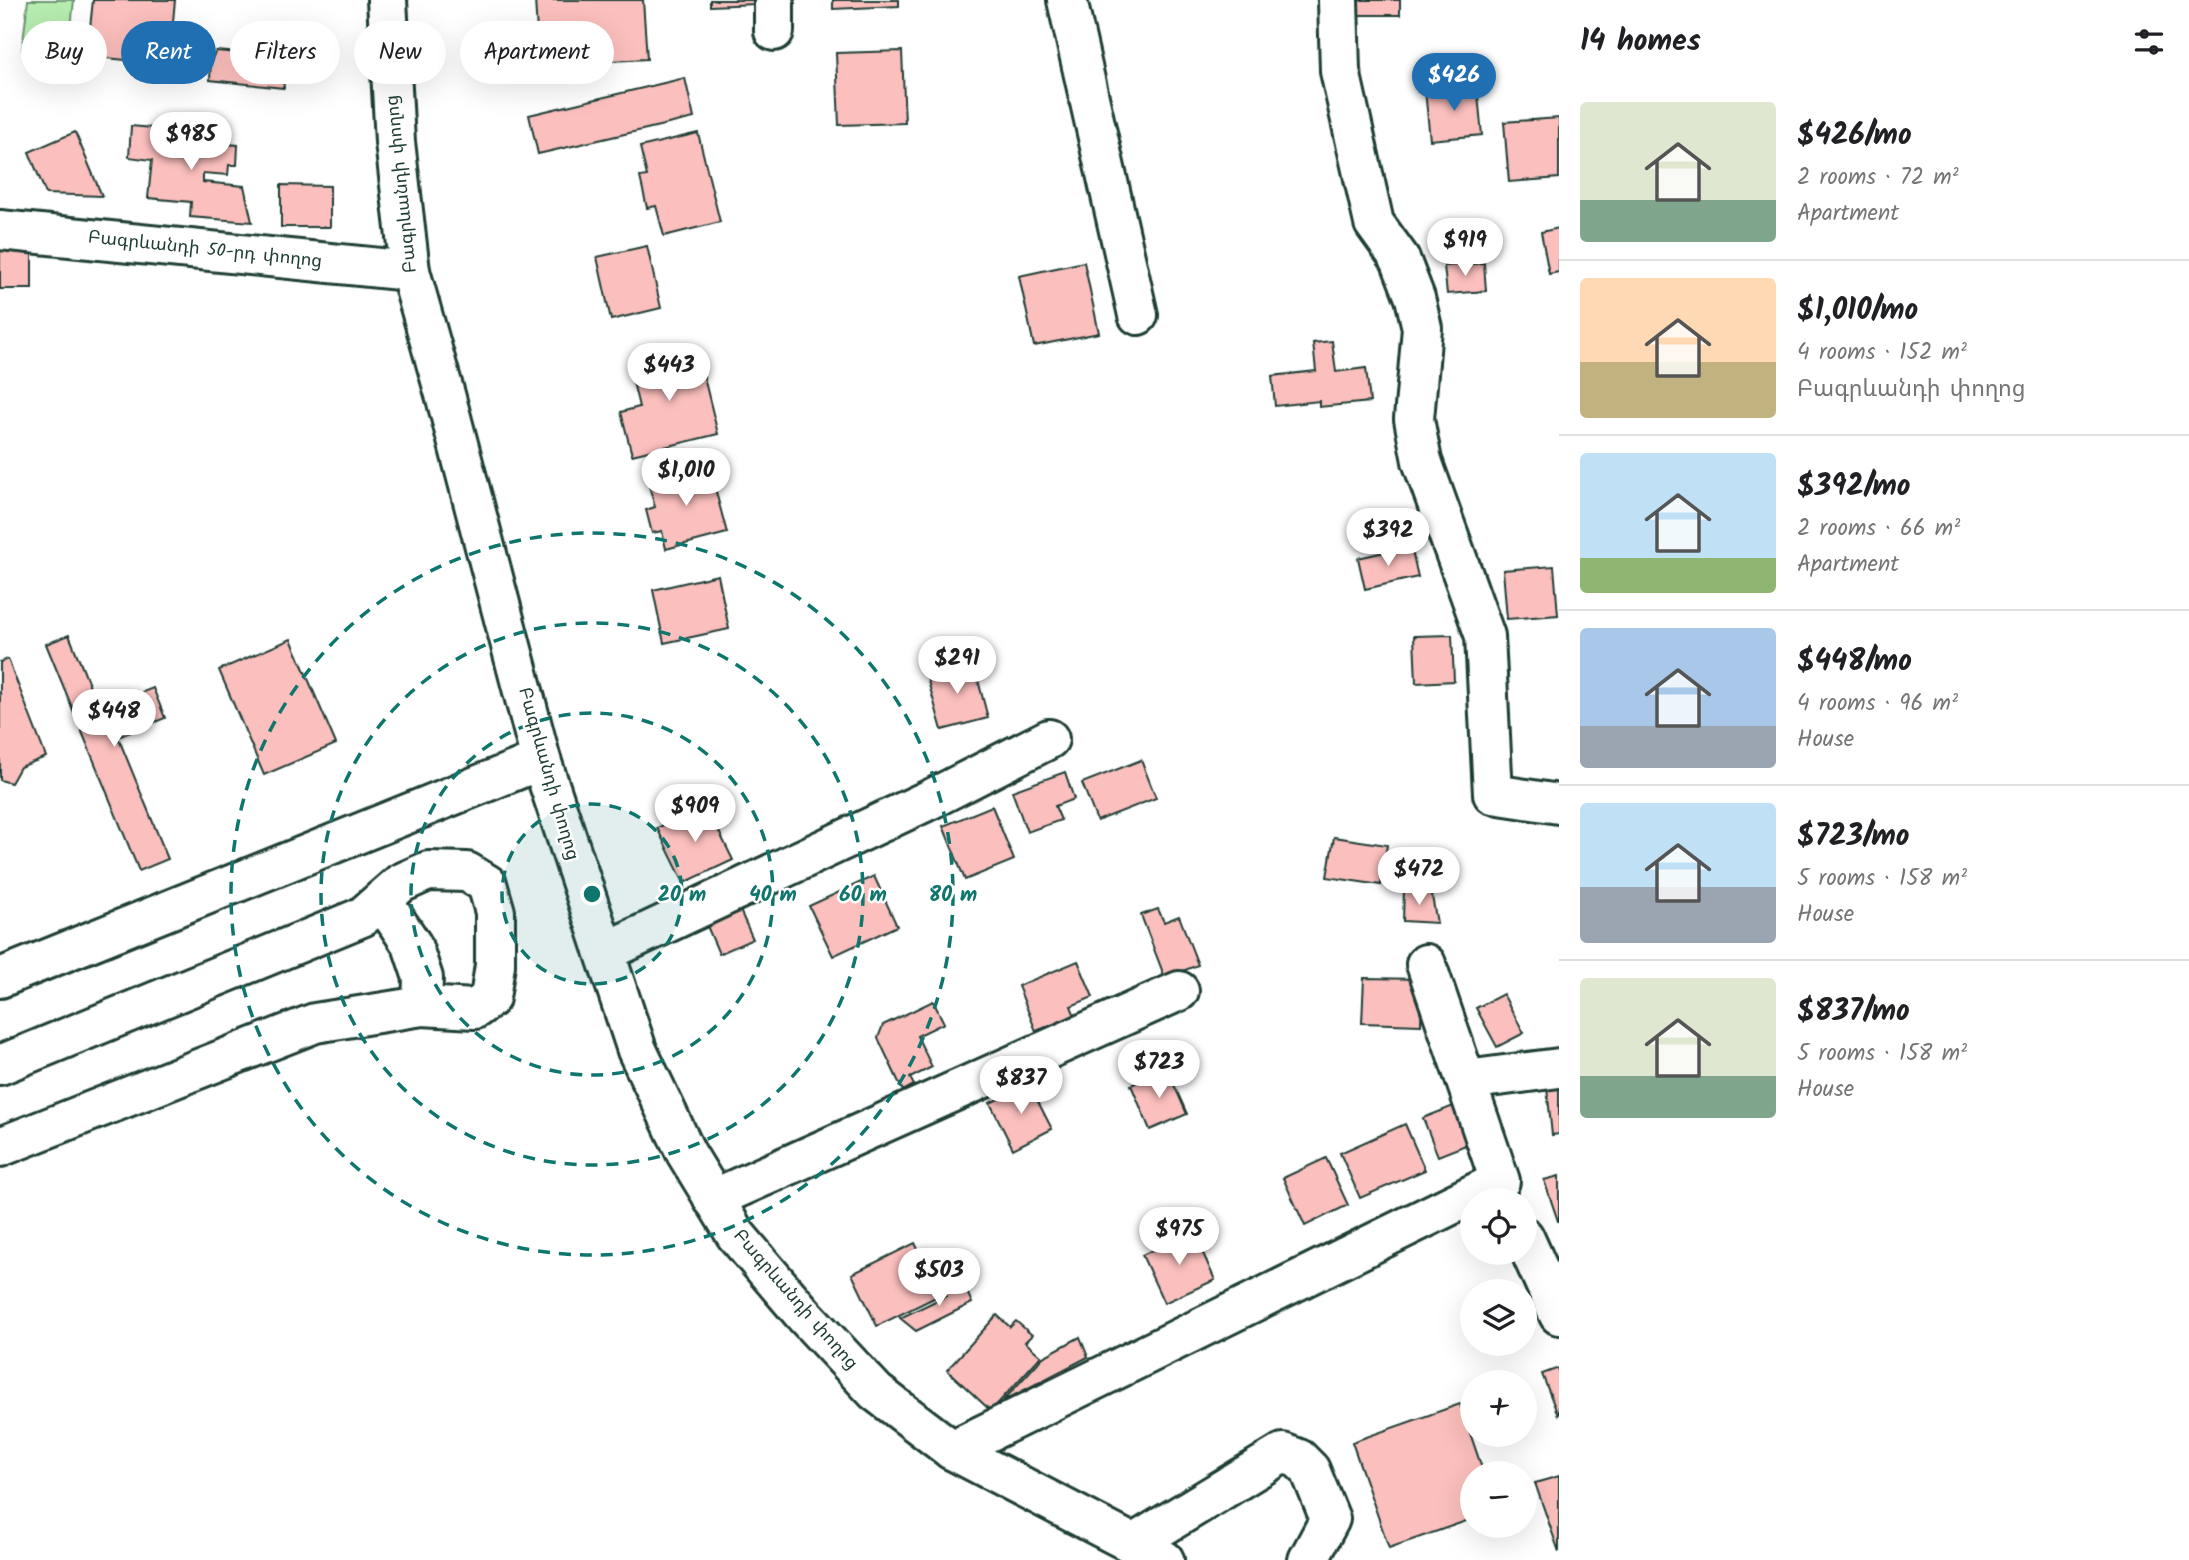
<!DOCTYPE html>
<meta charset="utf-8">
<style>
body{margin:0;font-family:Kalam,"Noto Sans Armenian",sans-serif;background:#f2f2f2;color:#202124;height:100vh;display:flex;flex-direction:column;font-size:26px;white-space:nowrap}
*{box-sizing:border-box;margin:0}
p{font-size:23px;color:#757577}
.icon{flex:none;width:38px;height:38px;fill:none;stroke:currentColor;stroke-width:2;stroke-linecap:round;stroke-linejoin:round}
.map{position:relative;flex:1;overflow:hidden}
.side{display:flex;flex-direction:column;background:#fff;width:630px}
.side>*{flex:none}
.top-card{position:absolute;left:21px;top:21px;width:665px;height:63px;display:flex;gap:14px}
.tools{position:absolute;left:1460px;top:1188px;display:grid;gap:14px}
.tools a{display:grid;place-items:center;width:77px;height:77px;border-radius:50%;background:#fff;box-shadow:0 7px 28px #0002;font-size:35px}
.price{position:absolute;translate:-50% -60px;padding:0 16px;border-radius:24px;background:#fff;color:#222;font-size:23px;line-height:46px;filter:drop-shadow(0 2px 4px #0008)}
.price::after{content:'';position:absolute;left:50%;top:42px;width:21px;height:16px;margin-left:-10px;background:inherit;clip-path:polygon(0 0,100% 0,50% 100%)}
.price.current{background:#1f6fb2;color:#fff}
ul{padding:0;list-style:none}
li{display:flex;align-items:center;gap:21px;height:175px;padding:0 21px}
li+li{border-top:2px solid #e0e0e0}
li span{display:grid;place-items:center;flex:none;width:196px;height:140px;border-radius:7px;color:#555}
li>.icon{margin-inline-start:auto}
span .icon{width:84px;height:84px;fill:#fffc;stroke-width:1}
li b{font-size:30px}
h2{display:flex;justify-content:space-between;align-items:center;height:84px;padding:0 21px;font-size:30px}
.pill{padding:0 24px;border-radius:32px;background:#fff;box-shadow:0 7px 28px #0002;font-size:24px;line-height:63px}
.pill.current{background:#1f6fb2;color:#fff}
main{display:flex;flex:1;min-height:0}
.map>svg:first-child{display:block}
</style>
<main>
<div class="map">
<svg width="1559" height="1560" viewBox="0 0 1559 1560">
<rect width="100%" height="100%" fill="#fff"/>
<filter id="ink" filterUnits="userSpaceOnUse"><feTurbulence type="fractalNoise" baseFrequency=".0143" numOctaves="2"/><feDisplacementMap in="SourceGraphic" scale="14" xChannelSelector="R" yChannelSelector="G"/><feConvolveMatrix kernelMatrix="1 2 1 2 8 2 1 2 1" color-interpolation-filters="sRGB"/></filter>
<g filter="url(#ink)">
<polygon fill="#b6ecaf" stroke="#6a9472" stroke-width="2" points="28,0 74,0 68,55 22,50"/>
<g fill="#fbbfbd" stroke="#1f3d34" stroke-width="2">
<polygon points="93,0 175,0 171,43 137,40 135,61 87,56"/>
<polygon points="535,0 643,0 647,59 539,65"/>
<polygon points="710,0 756,0 756,4 710,6"/>
<polygon points="833,0 899,0 899,6 833,9"/>
<rect x="1354" y="0" width="46" height="15"/>
<polygon points="216,51 252,54 255,65 282,68 284,88 210,80 211,60"/>
<polygon points="902,51 905,123 839,125 836,53"/>
<polygon points="685,78 694,118 538,154 529,115"/>
<polygon points="1477,85 1482,135 1430,140 1425,90"/>
<polygon points="1559,118 1559,178 1509,182 1504,122"/>
<polygon points="131,126 207,133 206,142 238,145 237,165 229,165 228,175 203,173 203,182 244,186 252,222 190,217 191,202 148,198 152,160 129,157"/>
<polygon points="75,132 102,196 46,194 29,152"/>
<polygon points="698,133 720,222 664,236 656,206 647,208 640,177 647,176 640,147"/>
<polygon points="281,185 330,186 330,227 281,227"/>
<polygon points="1559,228 1559,272 1549,274 1541,232"/>
<polygon points="647,246 661,308 611,320 597,257"/>
<rect x="0" y="247" width="32" height="42"/>
<polygon points="1084,262 1099,333 1034,346 1019,276"/>
<polygon points="1484,263 1486,291 1447,294 1444,266"/>
<polygon points="1332,341 1336,372 1366,368 1370,402 1319,407 1319,401 1275,406 1272,376 1316,371 1313,343"/>
<polygon points="697,349 718,434 632,455 621,412 639,407 629,365"/>
<polygon points="709,466 727,533 666,549 662,531 652,533 646,510 655,507 648,482"/>
<polygon points="1411,546 1418,577 1365,589 1358,558"/>
<polygon points="1554,566 1558,615 1507,619 1503,570"/>
<polygon points="718,575 729,629 664,643 653,590"/>
<polygon points="69,635 99,709 153,688 165,718 118,737 168,859 139,871 46,644"/>
<polygon points="1452,635 1454,681 1416,683 1414,636"/>
<polygon points="291,639 336,744 264,775 219,670"/>
<polygon points="8,659 46,757 20,767 11,783 0,780 0,662"/>
<polygon points="973,661 988,718 942,730 926,674"/>
<polygon points="1141,760 1156,798 1097,821 1082,783"/>
<polygon points="1065,772 1074,799 1055,806 1061,820 1027,832 1012,791"/>
<polygon points="706,805 733,860 684,883 657,828"/>
<polygon points="992,806 1014,860 965,880 943,826"/>
<polygon points="1334,837 1387,845 1381,885 1327,877"/>
<polygon points="874,876 897,926 833,956 809,906"/>
<polygon points="1404,889 1431,891 1437,923 1403,921"/>
<polygon points="737,904 753,939 719,954 704,919"/>
<polygon points="1158,909 1164,922 1179,916 1198,965 1165,978 1141,915"/>
<polygon points="1078,961 1093,997 1071,1006 1075,1016 1036,1031 1018,986"/>
<polygon points="1364,978 1422,979 1421,1025 1362,1023"/>
<polygon points="1503,994 1524,1033 1497,1047 1476,1008"/>
<polygon points="933,1001 944,1023 917,1036 932,1067 910,1078 914,1085 903,1091 878,1038 883,1025"/>
<polygon points="1167,1069 1187,1114 1150,1130 1131,1085"/>
<polygon points="1029,1084 1052,1129 1013,1149 990,1103"/>
<polygon points="1559,1086 1559,1134 1552,1135 1547,1088"/>
<polygon points="1461,1103 1476,1141 1438,1156 1423,1118"/>
<polygon points="1405,1124 1425,1170 1360,1198 1340,1153"/>
<polygon points="1326,1158 1348,1205 1305,1226 1283,1178"/>
<polygon points="1559,1176 1559,1221 1558,1221 1544,1180"/>
<polygon points="1193,1231 1215,1280 1164,1303 1142,1255"/>
<polygon points="915,1243 940,1295 877,1326 852,1274"/>
<polygon points="963,1283 972,1303 916,1331 900,1318 946,1296 944,1292"/>
<polygon points="997,1315 1010,1327 1016,1321 1032,1335 1025,1342 1041,1356 991,1411 947,1370"/>
<polygon points="1080,1337 1088,1357 1003,1401 1043,1357"/>
<polygon points="1559,1368 1559,1414 1558,1415 1542,1374"/>
<polygon points="1460,1404 1484,1474 1472,1474 1472,1519 1389,1548 1352,1442"/>
<polygon points="1559,1476 1559,1552 1535,1483"/>
</g>
<g fill="none" stroke-linecap="round" stroke-linejoin="round">
<g stroke="#1f3d34" stroke-width="44">
<g id="minor">
<polyline points="774,0 774,31"/>
<polyline points="1067,0 1138,315"/>
<polyline points="1338,0 1340,71 1374,223 1400,259 1415,298 1422,328 1414,419 1422,461 1485,636 1493,794 1559,804"/>
<polyline points="0,230 410,271"/>
<polyline points="541,760 637,1050 686,1153 736,1235 804,1315 876,1392 952,1450 1164,1560"/>
<polyline points="382,900 412,945 423,978 422,1006"/>
<polyline points="605,952 931,799 1049,739"/>
<polyline points="0,1065 362,917 401,883 428,871 467,872 487,884 495,912 495,965 490,998 475,1009 422,1006 315,1023 0,1147"/>
<polyline points="1466,1080 1559,1068"/>
<polyline points="713,1199 1179,991"/>
<polyline points="1524,1237 1559,1315"/>
<polyline points="952,1450 1500,1181 1426,964"/>
<polyline points="1133,1544 1283,1453 1299,1459 1310,1470 1330,1519 1308,1560"/>
</g>
</g>
<g stroke="#1f3d34" stroke-width="44">
<polyline id="major" points="0,978 541,760 446,398 410,271 395,142 387,0"/>
</g>
<use href="#minor" stroke="#fff" stroke-width="38"/>
<use href="#major" stroke="#fff" stroke-width="38"/>
</g>
</g>
<circle cx="592" cy="894" r="90" fill="#0f766e" fill-opacity=".12"/>
<g fill="none" stroke="#0f766e" stroke-width="3.5" stroke-dasharray="12 9">
<circle cx="592" cy="894" r="90"/>
<circle cx="592" cy="894" r="181"/>
<circle cx="592" cy="894" r="271"/>
<circle cx="592" cy="894" r="361"/>
</g>
<g text-anchor="middle" dominant-baseline="central" stroke-width="5" stroke-linejoin="round" paint-order="stroke">
<g font-size="18" fill="#1f3d34" stroke="#fff">
<text transform="translate(402 184) rotate(-96)">Բագրևանդի փողոց</text>
<text transform="translate(205 250) rotate(6)">Բագրևանդի 50-րդ փողոց</text>
<text transform="translate(548 774) rotate(74)">Բագրևանդի փողոց</text>
<text transform="translate(795 1300) rotate(49)">Բագրևանդի փողոց</text>
</g>
</g>
<circle cx="592" cy="894" r="10" fill="#0f766e" stroke="#fff" stroke-width="3.5"/>
<g font-size="21" text-anchor="middle" font-weight="bold" fill="#0f766e" stroke="#fff" stroke-width="5" stroke-linejoin="round" paint-order="stroke">
<text x="682" y="901">20 m</text>
<text x="773" y="901">40 m</text>
<text x="863" y="901">60 m</text>
<text x="953" y="901">80 m</text>
</g>
</svg>
<div class="tools">
<a><svg class="icon" aria-label="locate" viewBox="0 0 24 24"><circle cx="12" cy="12" r="6"/><path d="M12 2v4M12 18v4M2 12h4M18 12h4"/></svg></a>
<a><svg class="icon" aria-label="layers" viewBox="0 0 24 24"><path d="M12 4l9 5-9 5-9-5zM3 14l9 5 9-5"/></svg></a>
<a>+</a>
<a>−</a>
</div>
<b class="price current" style="left:1454px;top:113px">$426</b>
<b class="price" style="left:191px;top:172px">$985</b>
<b class="price" style="left:1465px;top:278px">$919</b>
<b class="price" style="left:669px;top:403px">$443</b>
<b class="price" style="left:686px;top:508px">$1,010</b>
<b class="price" style="left:1388px;top:568px">$392</b>
<b class="price" style="left:957px;top:696px">$291</b>
<b class="price" style="left:114px;top:749px">$448</b>
<b class="price" style="left:695px;top:844px">$909</b>
<b class="price" style="left:1419px;top:907px">$472</b>
<b class="price" style="left:1159px;top:1100px">$723</b>
<b class="price" style="left:1021px;top:1116px">$837</b>
<b class="price" style="left:1179px;top:1267px">$975</b>
<b class="price" style="left:939px;top:1308px">$503</b>
<div class="top-card">
<a class="pill">Buy</a>
<a class="pill current">Rent</a>
<a class="pill">Filters</a>
<a class="pill">New</a>
<a class="pill">Apartment</a>
</div>
</div>
<section class="side">
<h2>14 homes<svg class="icon" aria-label="filters" viewBox="0 0 24 24"><path d="M4 7h16M4 17h16"/><circle cx="9" cy="7" r="2"/><circle cx="15" cy="17" r="2"/></svg></h2>
<ul>
<li><span style="background:linear-gradient(#dfe7d0 70%,#7fa58c 0)"><svg class="icon" aria-label="home" viewBox="0 0 24 24"><path d="M3 11l9-7 9 7M6 9v11h12V9"/></svg></span><div><b>$426/mo</b><p>2 rooms · 72 m²</p><p>Apartment</p></div></li>
<li><span style="background:linear-gradient(#ffd9b3 60%,#c2b280 0)"><svg class="icon" aria-label="home" viewBox="0 0 24 24"><path d="M3 11l9-7 9 7M6 9v11h12V9"/></svg></span><div><b>$1,010/mo</b><p>4 rooms · 152 m²</p><p>Բագրևանդի փողոց</p></div></li>
<li><span style="background:linear-gradient(#bfe0f5 75%,#8fb573 0)"><svg class="icon" aria-label="home" viewBox="0 0 24 24"><path d="M3 11l9-7 9 7M6 9v11h12V9"/></svg></span><div><b>$392/mo</b><p>2 rooms · 66 m²</p><p>Apartment</p></div></li>
<li><span style="background:linear-gradient(#a9c7e8 70%,#9aa5b1 0)"><svg class="icon" aria-label="home" viewBox="0 0 24 24"><path d="M3 11l9-7 9 7M6 9v11h12V9"/></svg></span><div><b>$448/mo</b><p>4 rooms · 96 m²</p><p>House</p></div></li>
<li><span style="background:linear-gradient(#bfe0f5 60%,#9aa5b1 0)"><svg class="icon" aria-label="home" viewBox="0 0 24 24"><path d="M3 11l9-7 9 7M6 9v11h12V9"/></svg></span><div><b>$723/mo</b><p>5 rooms · 158 m²</p><p>House</p></div></li>
<li><span style="background:linear-gradient(#dfe7d0 70%,#7fa58c 0)"><svg class="icon" aria-label="home" viewBox="0 0 24 24"><path d="M3 11l9-7 9 7M6 9v11h12V9"/></svg></span><div><b>$837/mo</b><p>5 rooms · 158 m²</p><p>House</p></div></li>
</ul>
</section>
</main>
